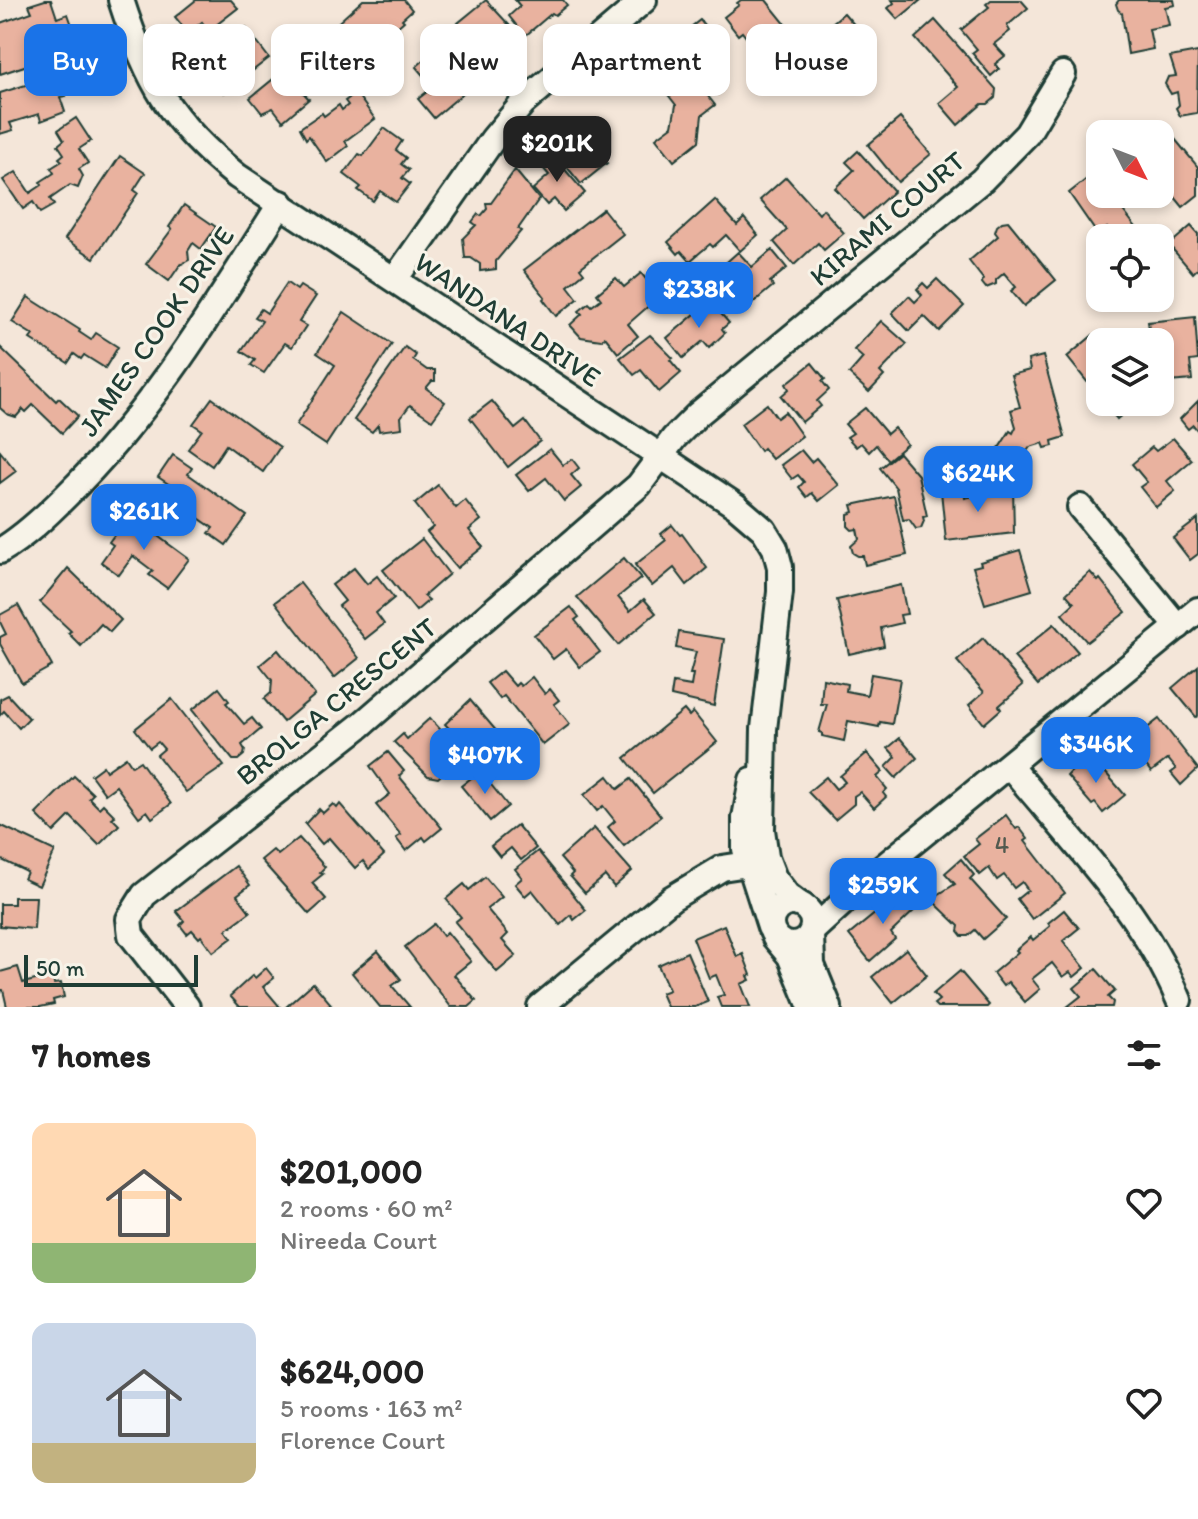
<!DOCTYPE html>
<meta charset="utf-8">
<style>
body{margin:0;font-family:Itim,sans-serif;background:#f2f2f2;color:#222;height:100vh;display:flex;flex-direction:column;font-size:30px;white-space:nowrap}
*{box-sizing:border-box;margin:0}
p{font-size:26px;color:#767676}
.icon{flex:none;width:44px;height:44px;fill:none;stroke:currentColor;stroke-width:2;stroke-linecap:round;stroke-linejoin:round}
.map{position:relative;height:1007px;overflow:hidden}
.sheet{display:flex;flex-direction:column;background:#fff;flex:1}
.sheet>*{flex:none}
.banner{position:absolute;left:24px;top:24px;width:1150px;height:72px;display:flex;gap:16px}
.needle{width:52px;rotate:132deg}
.controls{position:absolute;left:1086px;top:120px;display:grid;gap:16px}
.controls a{display:grid;place-items:center;width:88px;height:88px;border-radius:16px;background:#fff;box-shadow:0 4px 12px #0003;font-size:40px}
.scale{position:absolute;left:24px;bottom:20px;width:174px;box-sizing:border-box;padding-left:8px;border:4px solid #1f3d34;border-top:0;font-size:22px;line-height:28px;white-space:nowrap;color:#1f3d34;-webkit-text-stroke:6px #f7f3e8;paint-order:stroke}
.price{position:absolute;translate:-50% -68px;padding:0 18px;border-radius:16px;background:#1a73e8;color:#fff;font-size:26px;line-height:52px;filter:drop-shadow(0 2px 4px #0008)}
.price::after{content:'';position:absolute;left:50%;top:48px;width:24px;height:18px;margin-left:-12px;background:inherit;clip-path:polygon(0 0,100% 0,50% 100%)}
.price.on{background:#222;color:#fff}
ul{padding:0;list-style:none}
li{display:flex;align-items:center;gap:24px;height:200px;padding:0 32px}
li span{display:grid;place-items:center;flex:none;width:224px;height:160px;border-radius:16px;color:#555}
li>.icon{margin-inline-start:auto}
span .icon{width:96px;height:96px;fill:#fffc;stroke-width:1}
li b{font-size:34px}
h2{display:flex;justify-content:space-between;align-items:center;height:96px;padding:0 32px;font-size:34px}
.tag{padding:0 28px;border-radius:16px;background:#fff;box-shadow:0 4px 12px #0003;font-size:28px;line-height:72px}
.tag.on{background:#1a73e8;color:#fff}
.map>svg:first-child{display:block}
</style>
<div class="map">
<svg width="1198" height="1007" viewBox="0 0 1198 1007">
<rect width="100%" height="100%" fill="#f4e6d9"/>
<filter id="ink" filterUnits="userSpaceOnUse"><feTurbulence type="fractalNoise" baseFrequency=".0125" numOctaves="2"/><feDisplacementMap in="SourceGraphic" scale="16" xChannelSelector="R" yChannelSelector="G"/><feConvolveMatrix kernelMatrix="1 2 1 2 8 2 1 2 1" color-interpolation-filters="sRGB"/></filter>
<g filter="url(#ink)">
<g fill="#e9b29f" stroke="#1f3d34" stroke-width="2">
<polygon points="45,0 51,0 57,18 68,14 77,39 67,42 70,51 0,74 0,23 32,12 29,5"/>
<polygon points="196,0 231,0 238,8 215,26 224,37 207,51 194,35 205,26 202,22 188,33 175,17"/>
<polygon points="363,0 404,0 412,10 402,19 404,21 371,50 358,36 347,46 332,28"/>
<polygon points="486,0 521,38 478,73 461,53 474,43 458,23"/>
<polygon points="515,0 563,0 567,5 555,15 552,13 525,36 509,16 520,6"/>
<polygon points="741,0 766,0 808,52 777,77 742,32 738,35 724,17 739,5 737,3"/>
<polygon points="892,0 921,0 898,19 888,8 894,3"/>
<polygon points="991,0 1021,0 1028,8 1007,26 1010,31 994,44 1005,56 995,64 999,69 991,76 972,53 977,49 961,30 989,7 986,4"/>
<polygon points="1119,0 1174,0 1175,5 1165,7 1169,25 1149,29 1153,49 1128,54 1122,13 1118,10 1116,4"/>
<polygon points="844,13 869,42 838,69 821,50 828,44 819,34"/>
<polygon points="700,20 721,46 685,74 695,88 699,85 715,105 702,115 699,141 674,161 656,138 672,126 676,105 662,87 667,83 663,78 641,92 628,76"/>
<polygon points="935,20 996,89 995,98 988,104 982,104 958,125 939,103 958,87 915,38"/>
<polygon points="246,28 269,58 224,93 211,78 207,82 193,65 212,50 215,53"/>
<polygon points="442,44 475,83 434,118 418,99 433,87 416,67"/>
<polygon points="1198,52 1197,113 1180,116 1176,108 1179,105 1177,92 1171,94 1165,84 1168,77 1176,76 1170,57"/>
<polygon points="299,58 314,77 300,89 309,99 283,121 273,108 262,113 250,98"/>
<polygon points="79,63 86,84 64,91 66,96 60,97 65,112 41,121 39,114 10,123 13,130 0,134 0,93 58,75 57,70"/>
<polygon points="356,93 375,119 345,141 348,146 327,162 309,136 306,139 300,128 322,113 324,116 339,105 342,110 348,105 345,101"/>
<polygon points="76,118 91,141 79,149 88,163 79,169 83,176 78,188 70,185 50,199 54,205 40,213 33,202 23,209 3,180 16,172 30,193 42,185 40,182 54,173 51,168 62,161 59,158 64,154 58,145 64,140 58,130"/>
<polygon points="900,118 931,154 898,182 868,145"/>
<polygon points="384,128 402,141 396,150 406,158 401,164 409,170 402,178 410,184 396,202 380,191 373,201 358,190 361,187 344,174 359,154 363,156"/>
<polygon points="556,128 570,144 585,131 599,147 596,150 607,163 581,184 544,139"/>
<polygon points="1170,133 1198,167 1198,195 1183,207 1160,179 1160,142"/>
<polygon points="549,151 585,193 564,211 554,199 547,205 533,189 549,175 537,161"/>
<polygon points="858,151 894,191 863,219 835,188 854,170 846,162"/>
<polygon points="120,156 145,173 134,190 138,193 94,258 65,239"/>
<polygon points="515,170 539,199 518,229 521,231 496,261 496,269 480,271 480,264 471,258 465,258 463,238 476,225 472,222 478,214 481,216 487,209 486,203 491,203"/>
<polygon points="1093,174 1100,182 1100,194 1110,194 1139,231 1131,238 1115,238 1107,228 1098,235 1069,193"/>
<polygon points="786,177 819,214 823,209 844,233 824,250 818,243 794,265 774,242 787,230 760,200"/>
<polygon points="715,200 737,225 744,218 758,235 740,251 726,235 713,247 710,244 690,261 681,251 678,254 668,242"/>
<polygon points="184,205 216,227 201,249 193,243 188,251 189,260 180,265 169,281 146,264 172,229 169,227"/>
<polygon points="603,209 623,234 580,268 584,273 568,286 578,299 556,316 543,299 545,297 524,270"/>
<polygon points="1008,221 1056,280 1024,306 1011,291 1016,287 1004,273 996,280 996,284 986,288 982,283 983,279 969,261 998,236 995,232 997,226 1002,222"/>
<polygon points="1191,226 1198,234 1198,268 1193,273 1169,245"/>
<polygon points="772,250 787,268 770,282 773,286 748,307 727,283 730,280 720,268 738,252 752,267"/>
<polygon points="641,273 660,296 628,324 638,336 618,353 605,337 601,340 581,337 570,325 582,314 579,311 589,303 592,306 601,299 597,294 616,278 624,287"/>
<polygon points="937,279 964,306 939,331 924,316 909,331 892,313 909,296 915,302 922,295 917,289 923,283 928,288"/>
<polygon points="287,283 297,290 300,286 316,296 299,322 306,326 292,347 285,343 264,373 251,365 255,360 241,351 262,321 255,317 261,309 267,313"/>
<polygon points="28,297 80,330 79,332 91,340 96,333 118,347 105,368 84,355 81,359 74,354 68,363 30,339 33,335 12,322"/>
<polygon points="710,301 729,323 722,329 725,333 709,348 703,341 683,358 667,338"/>
<polygon points="344,312 392,344 326,445 296,425 335,365 317,353"/>
<polygon points="1195,317 1198,360 1190,361 1192,380 1169,382 1166,362 1160,363 1160,342 1142,342 1144,336 1150,335 1148,322"/>
<polygon points="881,321 907,344 880,372 884,376 869,392 849,374 863,358 854,350"/>
<polygon points="650,335 673,358 670,360 681,373 659,392 641,370 634,375 620,358"/>
<polygon points="1093,335 1100,343 1100,398 1067,357"/>
<polygon points="0,347 56,401 59,398 78,416 62,433 33,405 26,412 23,409 16,417 7,414 0,408"/>
<polygon points="405,347 416,355 413,360 427,370 435,370 435,381 432,381 426,388 445,402 432,420 410,405 401,417 402,428 379,431 378,425 372,432 354,420"/>
<polygon points="1043,356 1065,437 1052,441 1053,446 1045,448 1043,443 1030,447 1017,465 997,451 1010,431 1013,433 1016,427 1011,410 1020,407 1011,375 1030,370 1028,360"/>
<polygon points="812,363 825,379 822,381 829,390 817,401 821,406 802,422 781,396 789,389 786,384"/>
<polygon points="212,398 280,447 263,472 226,445 212,466 188,449 202,430 193,424"/>
<polygon points="492,401 515,429 525,421 540,441 508,467 470,418"/>
<polygon points="1198,401 1198,431 1193,425 1188,429 1180,419"/>
<polygon points="1103,402 1133,402 1135,404 1117,419"/>
<polygon points="767,404 777,418 785,412 802,436 772,459 763,448 760,451 741,424"/>
<polygon points="865,408 887,434 894,428 907,444 888,460 876,445 869,452 861,443 856,447 847,437 853,433 845,424"/>
<polygon points="1173,438 1192,460 1167,481 1175,491 1156,507 1140,487 1147,482 1132,464 1152,447 1156,451"/>
<polygon points="550,449 563,465 572,459 579,468 571,475 581,487 564,501 546,478 529,491 516,475"/>
<polygon points="801,450 811,462 816,458 839,485 819,501 812,493 807,497 799,487 804,482 798,475 792,479 781,465"/>
<polygon points="0,451 16,471 0,483"/>
<polygon points="899,453 918,475 927,516 923,517 924,521 921,528 916,529 909,519 903,520 896,488 880,468"/>
<polygon points="173,455 192,468 188,474 247,516 226,545 209,533 213,528 191,513 187,519 173,509 177,503 170,497 176,489 158,477"/>
<polygon points="438,485 456,508 465,500 481,520 469,530 483,547 457,568 427,532 433,527 415,504"/>
<polygon points="1013,485 1014,533 946,541 941,491 964,490 965,498 987,493 988,488"/>
<polygon points="894,496 907,555 865,565 863,556 858,556 853,553 851,546 859,539 857,529 852,530 848,526 848,514 854,512 852,505"/>
<polygon points="129,515 189,559 167,588 149,575 153,571 133,556 119,575 101,562 113,545 109,542"/>
<polygon points="1198,519 1198,554 1190,560 1173,538"/>
<polygon points="672,525 680,535 682,534 707,568 687,585 674,568 652,586 635,565 666,540 661,534"/>
<polygon points="422,539 449,574 424,596 429,600 416,611 383,570"/>
<polygon points="1020,550 1032,590 985,604 973,567 981,565 980,562"/>
<polygon points="624,558 641,578 618,597 630,611 644,599 656,613 618,645 577,597"/>
<polygon points="68,568 121,620 110,632 101,624 81,646 68,633 71,631 40,602"/>
<polygon points="354,568 367,584 377,576 394,598 376,613 384,624 365,639 339,606 345,601 332,585"/>
<polygon points="1090,572 1098,581 1100,579 1126,612 1087,642 1062,614 1074,603 1066,594"/>
<polygon points="300,583 359,658 334,678 275,602"/>
<polygon points="901,585 907,614 900,615 902,623 881,628 884,646 849,654 837,600"/>
<polygon points="18,605 52,666 22,683 0,644 0,637 6,634 0,622 0,615"/>
<polygon points="571,607 579,617 575,620 600,652 580,667 566,649 553,659 534,635"/>
<polygon points="1054,624 1078,652 1038,685 1014,657"/>
<polygon points="679,632 724,639 714,706 671,696 673,683 691,686 693,674 690,674 696,652 676,648"/>
<polygon points="983,638 1023,685 999,706 1001,709 984,724 969,705 984,692 957,661"/>
<polygon points="278,650 315,695 283,722 264,699 271,693 272,680 260,665"/>
<polygon points="1198,666 1198,716 1196,717 1172,688"/>
<polygon points="502,671 515,686 518,683 521,686 532,677 545,694 550,689 559,700 554,704 570,724 543,745 504,696 500,699 487,683"/>
<polygon points="871,674 900,679 892,724 880,722 879,727 848,721 844,741 822,736 822,733 819,732 827,704 821,704 823,679 847,684 846,691 867,695"/>
<polygon points="219,688 229,701 226,703 244,724 252,718 261,729 242,745 245,750 244,755 238,760 233,760 192,710"/>
<polygon points="8,695 29,718 19,728 4,711 0,715 0,699"/>
<polygon points="172,699 224,766 186,792 157,755 164,749 158,742 150,748 135,729"/>
<polygon points="470,700 499,734 495,737 485,736 473,746 462,733 455,735 445,724"/>
<polygon points="684,710 689,716 693,712 717,742 653,793 625,758"/>
<polygon points="430,718 455,746 445,756 449,759 448,769 438,778 428,776 394,742 403,734 407,739"/>
<polygon points="1159,719 1198,769 1181,785 1171,773 1176,769 1168,759 1151,772 1134,749 1146,740 1141,733"/>
<polygon points="900,738 917,758 896,778 886,767 896,757 888,748"/>
<polygon points="388,752 404,771 399,776 442,828 426,841 423,837 406,851 396,838 401,835 376,805 390,794 370,766"/>
<polygon points="867,753 883,772 877,777 887,789 883,793 886,797 874,808 860,792 854,796 854,804 835,820 808,792 826,777 836,789 845,782 840,776"/>
<polygon points="1091,756 1125,795 1103,813 1095,803 1092,805 1067,776 1081,761 1082,763"/>
<polygon points="126,757 132,766 140,761 171,804 152,818 147,811 139,817 116,786 105,794 91,775 103,766 106,771"/>
<polygon points="480,771 508,806 490,821 461,786"/>
<polygon points="74,776 93,794 89,798 99,808 103,804 115,816 112,818 119,825 99,845 70,816 54,832 36,814"/>
<polygon points="608,776 618,789 631,779 661,816 624,846 608,827 615,821 603,806 597,811 584,795"/>
<polygon points="333,804 337,808 340,804 384,855 369,869 363,861 355,868 329,838 322,844 305,824 319,809 323,813"/>
<polygon points="1006,815 1016,829 1019,827 1028,839 1025,841 1065,893 1032,919 1017,899 1028,890 1022,882 1014,888 1004,875 997,880 989,868 980,875 964,856 979,844 975,839"/>
<polygon points="0,825 55,851 39,886 24,879 27,872 0,859"/>
<polygon points="517,825 536,848 521,860 511,848 500,857 491,846"/>
<polygon points="594,828 632,871 614,887 605,876 585,893 570,876 573,873 560,858"/>
<polygon points="299,838 325,867 320,872 323,874 312,883 326,899 309,914 261,860 273,850 278,855"/>
<polygon points="538,851 586,910 574,920 571,915 560,925 532,890 525,896 515,884 522,878 515,869"/>
<polygon points="961,859 974,875 970,879 1006,919 983,939 975,930 968,936 962,936 958,931 959,926 936,904 936,896 955,884 945,873"/>
<polygon points="236,866 250,885 237,895 250,912 226,930 232,938 213,952 201,936 199,938 192,930 187,934 180,925 184,921 176,911"/>
<polygon points="485,877 502,897 487,909 508,934 502,940 516,956 497,972 455,922 461,917 446,899 464,884 469,890"/>
<polygon points="904,890 918,907 891,933 895,939 870,961 849,935"/>
<polygon points="14,897 36,897 34,929 0,926 0,904 14,904"/>
<polygon points="1064,910 1079,928 1063,941 1085,968 1074,977 1070,972 1063,977 1052,963 1032,979 1040,989 1025,1002 1008,982 1003,986 993,973 1018,952 1016,950 1031,937 1033,940 1050,926 1048,923"/>
<polygon points="434,924 443,936 447,932 471,961 454,975 476,1001 469,1007 451,1007 405,947"/>
<polygon points="724,925 737,957 743,954 751,975 748,976 750,980 741,984 750,1007 721,1007 717,997 724,995 716,975 709,978 693,938"/>
<polygon points="906,949 927,975 893,1003 872,977"/>
<polygon points="378,951 401,979 392,986 410,1007 380,1007 352,973"/>
<polygon points="687,952 708,1002 695,1007 667,1007 661,993 669,990 658,965"/>
<polygon points="18,967 23,983 52,976 54,984 61,983 64,997 53,1000 54,1004 40,1007 7,1007 3,990 0,990 0,972"/>
<polygon points="266,968 274,978 263,987 280,1007 240,1007 230,996 253,975 255,978"/>
<polygon points="1096,969 1115,991 1108,997 1113,1002 1112,1007 1067,1007 1081,996 1074,988"/>
<polygon points="960,971 989,1005 987,1007 937,1007 934,1004 939,1000 933,994"/>
<polygon points="313,983 331,1004 327,1007 286,1007"/>
</g>
<g fill="none" stroke-linecap="round" stroke-linejoin="round">
<g stroke="#1f3d34" stroke-width="30">
<g id="minor">
<path d="M121,0C147,81 170,122 237,176L736,506L764,530L775,548L780,567V592L764,729L762,830L766,857L774,878L787,895L799,904"/>
<polyline points="395,279 493,139 523,103 644,0"/>
<polyline points="1080,507 1178,627"/>
<path d="M0,551C25,536 46,516 66,496C153,411 216,305 281,203"/>
<path d="M1010,766C1070,839 1142,911 1179,1000"/>
<polyline points="752,780 745,818 745,849 770,927"/>
<circle cx="792" cy="924" r="21"/>
<polyline points="812,931 871,877 1198,610"/>
<polyline points="811,934 812,965 829,1007"/>
<polyline points="775,938 790,956 811,1007"/>
<polyline points="187,1007 131,935 129,919 144,895 361,725 639,485 674,438 697,415 982,180 1027,134 1063,74"/>
<polyline points="540,1007 672,898 722,868 748,864 764,850"/>
</g>
</g>
<use href="#minor" stroke="#f7f3e8" stroke-width="24"/>
</g>
</g>
<g text-anchor="middle" dominant-baseline="central" stroke-width="6" stroke-linejoin="round" paint-order="stroke">
<g font-size="24" fill="#525a4f">
<text x="1002" y="844">4</text>
</g>
<g font-size="28" fill="#1f3d34" stroke="#f7f3e8">
<text transform="translate(887 218) rotate(-40)">KIRAMI COURT</text>
<text transform="translate(508 319) rotate(34)">WANDANA DRIVE</text>
<text transform="translate(156 331) rotate(-55)">JAMES COOK DRIVE</text>
<text transform="translate(336 701) rotate(-39)">BROLGA CRESCENT</text>
</g>
</g>
</svg>
<div class="controls">
<a><svg class="needle" viewBox="-14 -14 28 28"><path d="M0-13l5 13h-10z" fill="#e53935"/><path d="M0 13l5-13h-10z" fill="#767676"/></svg></a>
<a><svg class="icon" aria-label="locate" viewBox="0 0 24 24"><circle cx="12" cy="12" r="6"/><path d="M12 2v4M12 18v4M2 12h4M18 12h4"/></svg></a>
<a><svg class="icon" aria-label="layers" viewBox="0 0 24 24"><path d="M12 4l9 5-9 5-9-5zM3 14l9 5 9-5"/></svg></a>
</div>
<div class="scale">50 m</div>
<b class="price on" style="left:557px;top:184px">$201K</b>
<b class="price" style="left:699px;top:330px">$238K</b>
<b class="price" style="left:978px;top:514px">$624K</b>
<b class="price" style="left:144px;top:552px">$261K</b>
<b class="price" style="left:1096px;top:785px">$346K</b>
<b class="price" style="left:485px;top:796px">$407K</b>
<b class="price" style="left:883px;top:926px">$259K</b>
<div class="banner">
<a class="tag on">Buy</a>
<a class="tag">Rent</a>
<a class="tag">Filters</a>
<a class="tag">New</a>
<a class="tag">Apartment</a>
<a class="tag">House</a>
</div>
</div>
<section class="sheet">
<h2>7 homes<svg class="icon" aria-label="filters" viewBox="0 0 24 24"><path d="M4 7h16M4 17h16"/><circle cx="9" cy="7" r="2"/><circle cx="15" cy="17" r="2"/></svg></h2>
<ul>
<li><span style="background:linear-gradient(#ffd9b3 75%,#8fb573 0)"><svg class="icon" aria-label="home" viewBox="0 0 24 24"><path d="M3 11l9-7 9 7M6 9v11h12V9"/></svg></span><div><b>$201,000</b><p>2 rooms · 60 m²</p><p>Nireeda Court</p></div><svg class="icon" aria-label="heart" viewBox="0 0 24 24"><path d="M12 20l-8-8c-3-5 5-10 8-4 3-6 11-1 8 4z"/></svg></li>
<li><span style="background:linear-gradient(#c9d6e8 75%,#c2b280 0)"><svg class="icon" aria-label="home" viewBox="0 0 24 24"><path d="M3 11l9-7 9 7M6 9v11h12V9"/></svg></span><div><b>$624,000</b><p>5 rooms · 163 m²</p><p>Florence Court</p></div><svg class="icon" aria-label="heart" viewBox="0 0 24 24"><path d="M12 20l-8-8c-3-5 5-10 8-4 3-6 11-1 8 4z"/></svg></li>
</ul>
</section>
